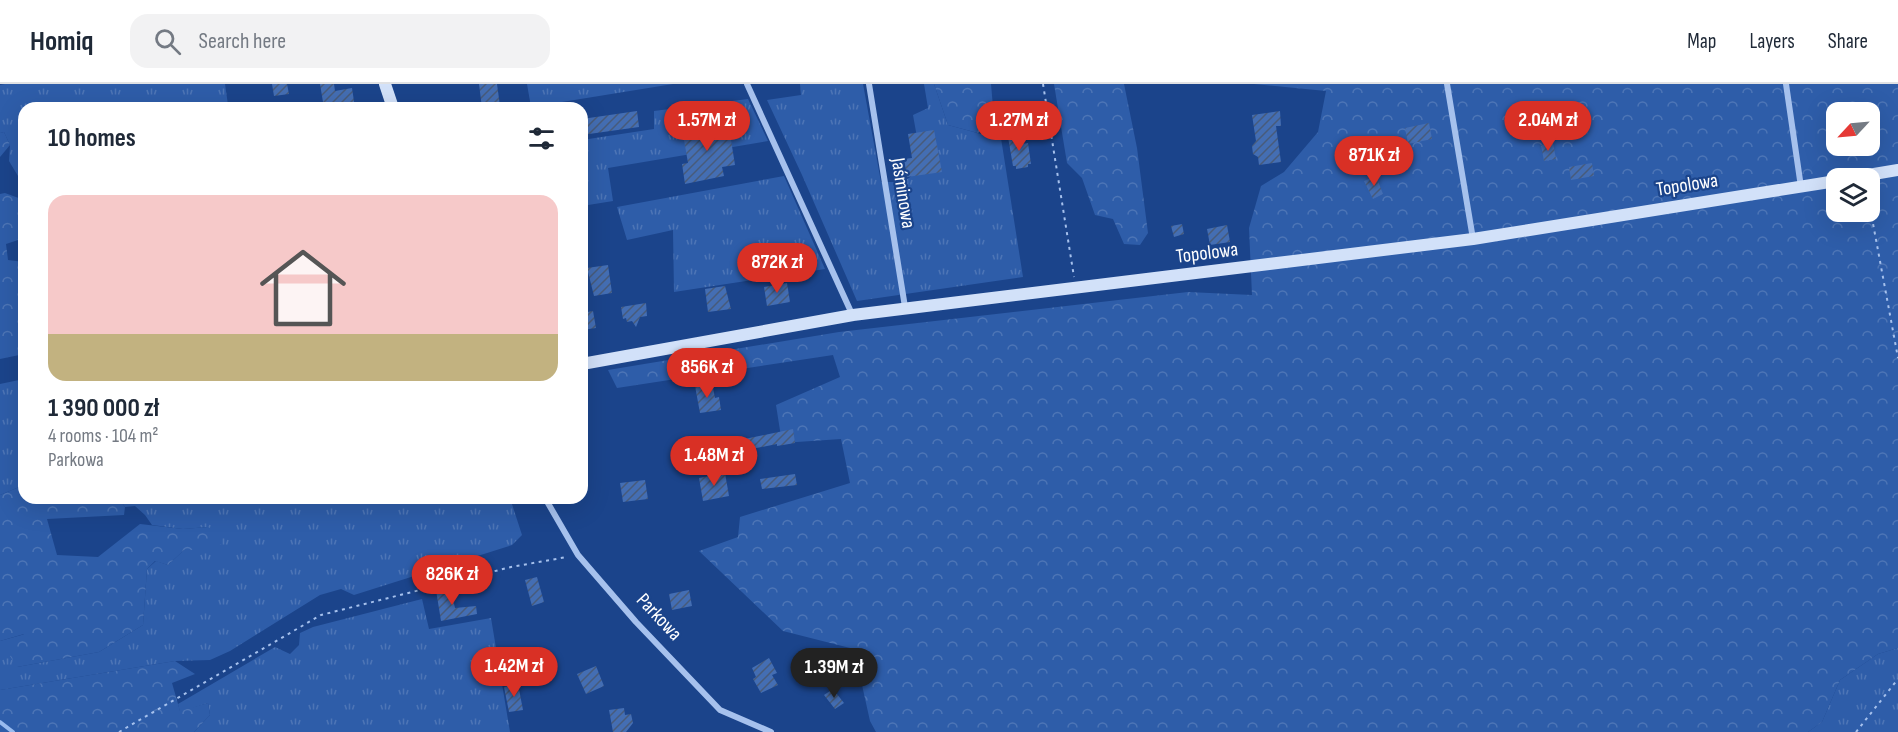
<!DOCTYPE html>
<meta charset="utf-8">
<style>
body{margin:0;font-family:"Sofia Sans Condensed",sans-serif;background:#f2f2f3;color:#1f2937;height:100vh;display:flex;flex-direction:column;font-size:22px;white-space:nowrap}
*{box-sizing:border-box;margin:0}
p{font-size:20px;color:#747a83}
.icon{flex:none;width:33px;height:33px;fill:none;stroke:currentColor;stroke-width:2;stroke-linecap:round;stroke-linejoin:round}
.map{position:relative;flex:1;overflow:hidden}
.sheet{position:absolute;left:18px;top:18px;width:570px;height:402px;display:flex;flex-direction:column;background:#fff;border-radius:18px;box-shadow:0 6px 24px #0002}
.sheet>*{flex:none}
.needle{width:39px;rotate:244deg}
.tools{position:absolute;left:1826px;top:18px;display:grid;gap:12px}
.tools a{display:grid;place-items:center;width:54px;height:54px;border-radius:12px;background:#fff;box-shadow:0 6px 24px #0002;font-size:30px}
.price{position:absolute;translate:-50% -51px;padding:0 14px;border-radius:21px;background:#d93025;color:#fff;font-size:20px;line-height:39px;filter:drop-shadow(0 2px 3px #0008)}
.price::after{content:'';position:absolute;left:50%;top:36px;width:18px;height:14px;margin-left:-9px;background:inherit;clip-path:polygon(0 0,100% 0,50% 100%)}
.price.selected{background:#222;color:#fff}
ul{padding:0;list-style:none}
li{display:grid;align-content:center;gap:12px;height:318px;padding:0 30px}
li span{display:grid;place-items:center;height:186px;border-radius:18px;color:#555}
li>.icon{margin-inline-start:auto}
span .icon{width:108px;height:108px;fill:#fffc;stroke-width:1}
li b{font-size:26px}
h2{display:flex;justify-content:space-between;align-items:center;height:72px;padding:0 30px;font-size:26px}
header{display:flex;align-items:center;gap:36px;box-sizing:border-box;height:84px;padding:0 30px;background:#fff;border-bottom:2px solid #e0e1e3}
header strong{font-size:28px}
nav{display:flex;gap:33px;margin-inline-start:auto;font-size:21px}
.search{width:420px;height:54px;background:#f2f2f3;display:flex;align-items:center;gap:15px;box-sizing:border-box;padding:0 21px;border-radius:18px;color:#747a83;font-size:22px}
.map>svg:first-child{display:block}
</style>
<header>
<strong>Homiq</strong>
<div class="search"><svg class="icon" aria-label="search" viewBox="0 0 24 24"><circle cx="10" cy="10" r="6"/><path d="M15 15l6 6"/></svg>Search here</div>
<nav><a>Map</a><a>Layers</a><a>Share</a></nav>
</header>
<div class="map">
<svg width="1898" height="648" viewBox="0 0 1898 648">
<defs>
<pattern id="grass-tufts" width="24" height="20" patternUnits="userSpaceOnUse" patternTransform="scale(1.5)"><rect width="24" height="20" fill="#2e5da9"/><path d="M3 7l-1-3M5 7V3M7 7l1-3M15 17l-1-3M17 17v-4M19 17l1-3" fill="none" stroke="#4d75b6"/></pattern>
<pattern id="forest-crowns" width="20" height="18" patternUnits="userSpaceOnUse" patternTransform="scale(1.5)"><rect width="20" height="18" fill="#2e5da9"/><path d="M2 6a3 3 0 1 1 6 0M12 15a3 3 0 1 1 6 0" fill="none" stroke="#4d75b6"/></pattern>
<pattern id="building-hatch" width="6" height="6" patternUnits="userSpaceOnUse" patternTransform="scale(1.5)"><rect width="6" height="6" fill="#446eb3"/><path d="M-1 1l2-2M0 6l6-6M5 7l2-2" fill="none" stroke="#485b7a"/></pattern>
</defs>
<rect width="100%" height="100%" fill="#1b448b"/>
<g fill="url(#grass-tufts)">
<polygon points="5,0 225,0 228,21 210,24 24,24 24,97 21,97 9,77 10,61 4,48 0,49 0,1"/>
<polygon points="527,0 673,0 531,23"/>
<path d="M800,0H863L881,98C902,98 908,99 922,81L913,31L928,24L924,0H934L948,41L981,50L1000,48L1023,193L857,217L802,91L767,16L801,11Z"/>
<polygon points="748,15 768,57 608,84 613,117 582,122 582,56 654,45 654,27"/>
<polygon points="784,92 825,185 674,208 673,146 627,156 617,123"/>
<polygon points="24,295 24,401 0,411 0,300"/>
<polygon points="510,414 522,451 512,461 354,511 341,505 320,511 230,567 210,576 175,577 0,606 0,557 25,550 17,583 99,568 143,541 147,485 156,477 168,481 184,466 206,466 208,443 183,445 152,441 145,431 135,422 125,423 119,415"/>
<polygon points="422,515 429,545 491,534 510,648 194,648 210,631 208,619 180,628 178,620 275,563 290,570 299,561 300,549 313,543"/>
<polygon points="1898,564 1898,648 1808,648 1822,638 1840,596 1878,570"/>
</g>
<g fill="url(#forest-crowns)" fill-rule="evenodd">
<polygon points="934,0 991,0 994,35 978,49 948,41"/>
<polygon points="1054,0 1124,0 1137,64 1148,149 1140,161 1124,160 1113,135 1095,131 1082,94 1067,79"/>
<path d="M1254,0H1898V564L1878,570L1840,596L1822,638L1808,648H876L870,637L854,565L783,547L699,467L738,453L740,433L850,399L841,355L782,359L776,321L840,293L833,271L617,304L608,286L839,248L1188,208L1252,211L1249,144L1261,102L1284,88L1318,48L1326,7ZM1836,28H1869V62H1836ZM1836,94H1869V128H1836Z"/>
<polygon points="4,48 10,61 0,73 0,49"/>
<polygon points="5,109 24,116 24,154 6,160 8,176 24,178 24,270 0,275 0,110"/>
<polygon points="24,401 24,414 121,414 119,415 125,423 124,431 47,435 57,471 98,473 140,440 183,445 208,443 220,449 222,460 206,466 184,466 168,481 155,477 147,485 143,541 99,568 17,583 10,572 24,550 0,557 0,411"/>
<polygon points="175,577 195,590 172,599 180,627 208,619 210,631 194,648 0,648 0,606"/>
</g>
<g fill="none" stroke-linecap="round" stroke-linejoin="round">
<polyline stroke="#99bbef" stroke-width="4" points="0,638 13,648"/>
</g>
<g fill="url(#building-hatch)">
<polygon points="272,0 287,0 289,10 274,12"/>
<polygon points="320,0 334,0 335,7 352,4 355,24 324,24"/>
<polygon points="479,0 497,0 500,22 482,24"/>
<polygon points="637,27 639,43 582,51 582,35"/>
<polygon points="1280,27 1281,42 1276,42 1281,78 1259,81 1258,73 1253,70 1252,62 1256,57 1252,31"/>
<polygon points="713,39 714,44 733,41 736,55 731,56 735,81 722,83 724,92 685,100 682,80 688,79 682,44"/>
<polygon points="1429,39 1432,55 1408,60 1405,44"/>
<polygon points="934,46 942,88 907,93 904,75 912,74 908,50"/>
<polygon points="1020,51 1022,60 1028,59 1031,80 1028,80 1028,83 1016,85 1016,82 1013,82 1008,53"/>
<polygon points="1553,59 1556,75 1544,77 1541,61"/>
<polygon points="1592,79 1594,92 1571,96 1569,83"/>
<polygon points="1376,92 1383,110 1373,115 1364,97"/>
<polygon points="1182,140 1184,150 1174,153 1171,142"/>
<polygon points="1227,141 1230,158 1210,161 1207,145"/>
<polygon points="608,181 612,209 594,212 587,184"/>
<polygon points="787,199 790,218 767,222 764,203"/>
<polygon points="725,202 731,225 708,228 705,205"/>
<polygon points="646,219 647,232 640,233 636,243 632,237 627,238 626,234 623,235 621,223"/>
<polygon points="593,227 596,244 582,246 582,229"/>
<polygon points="712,299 715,314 719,313 721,326 700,329 695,302"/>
<polygon points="793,345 795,359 777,362 777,360 727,370 725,359"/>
<polygon points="725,389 729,412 703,417 699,394"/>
<polygon points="795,390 797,401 762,405 760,395"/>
<polygon points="645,396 648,415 623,418 620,399"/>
<polygon points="537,493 544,518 532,522 525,496"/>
<polygon points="450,503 455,524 476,522 477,530 441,537 436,506"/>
<polygon points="689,506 692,522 672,526 669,510"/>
<polygon points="769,574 777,589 772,591 778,601 761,609 753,595 756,593 752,584"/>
<polygon points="596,582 604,602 586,610 577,590"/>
<polygon points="518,600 523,626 509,628 504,603"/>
<polygon points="833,605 844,619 835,625 824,611"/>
<polygon points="624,624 625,631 631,630 633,639 626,648 613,648 609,626"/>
</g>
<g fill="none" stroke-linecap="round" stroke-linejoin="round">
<g stroke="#a6c1ed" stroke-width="2" stroke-dasharray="3 4.5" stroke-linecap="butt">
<polyline points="1043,0 1074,193"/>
<polyline points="1869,118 1898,274"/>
<polyline points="119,648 321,531 511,483 567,473"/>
<polyline points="1856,648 1898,595"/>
</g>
<g stroke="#a6c1ed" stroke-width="6">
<polyline points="747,0 852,230"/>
<polyline points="869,0 905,223"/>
<polyline points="1447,0 1473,155"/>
<polyline points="1786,0 1801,103"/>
<polyline points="545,414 578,471 636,538 720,626 771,648"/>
</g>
<g stroke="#d2e1f9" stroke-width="12">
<polyline points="385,0 393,24"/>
<polyline points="1850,94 1898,86"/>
<polyline points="582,280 853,231 1473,155 1836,97"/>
</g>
</g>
<g text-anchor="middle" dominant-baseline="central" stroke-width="4.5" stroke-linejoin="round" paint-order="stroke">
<g font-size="20" fill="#fff" stroke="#1b448b">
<text transform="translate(1687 101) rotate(-9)">Topolowa</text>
<text transform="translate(903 109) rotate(81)">Jaśminowa</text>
<text transform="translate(1207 169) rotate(-7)">Topolowa</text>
<text transform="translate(659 533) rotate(47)">Parkowa</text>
</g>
</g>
</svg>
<div class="tools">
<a><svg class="needle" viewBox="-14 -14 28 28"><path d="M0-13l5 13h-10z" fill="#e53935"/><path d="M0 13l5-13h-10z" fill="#747a83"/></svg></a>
<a><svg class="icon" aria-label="layers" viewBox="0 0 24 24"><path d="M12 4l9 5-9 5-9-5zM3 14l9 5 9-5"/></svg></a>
</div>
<b class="price" style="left:707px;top:68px">1.57M zł</b>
<b class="price" style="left:1019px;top:68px">1.27M zł</b>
<b class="price" style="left:1548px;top:68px">2.04M zł</b>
<b class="price" style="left:1374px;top:103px">871K zł</b>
<b class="price" style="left:777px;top:210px">872K zł</b>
<b class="price" style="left:707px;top:315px">856K zł</b>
<b class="price" style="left:714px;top:403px">1.48M zł</b>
<b class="price" style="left:452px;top:522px">826K zł</b>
<b class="price" style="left:514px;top:614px">1.42M zł</b>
<b class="price selected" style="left:834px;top:615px">1.39M zł</b>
<section class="sheet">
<h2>10 homes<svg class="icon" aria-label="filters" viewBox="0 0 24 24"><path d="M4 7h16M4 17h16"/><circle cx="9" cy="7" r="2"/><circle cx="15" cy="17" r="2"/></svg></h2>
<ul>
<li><span style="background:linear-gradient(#f6c9c9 75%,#c2b280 0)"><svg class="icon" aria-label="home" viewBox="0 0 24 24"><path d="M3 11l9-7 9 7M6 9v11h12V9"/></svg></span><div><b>1 390 000 zł</b><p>4 rooms · 104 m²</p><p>Parkowa</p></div></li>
</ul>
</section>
</div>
